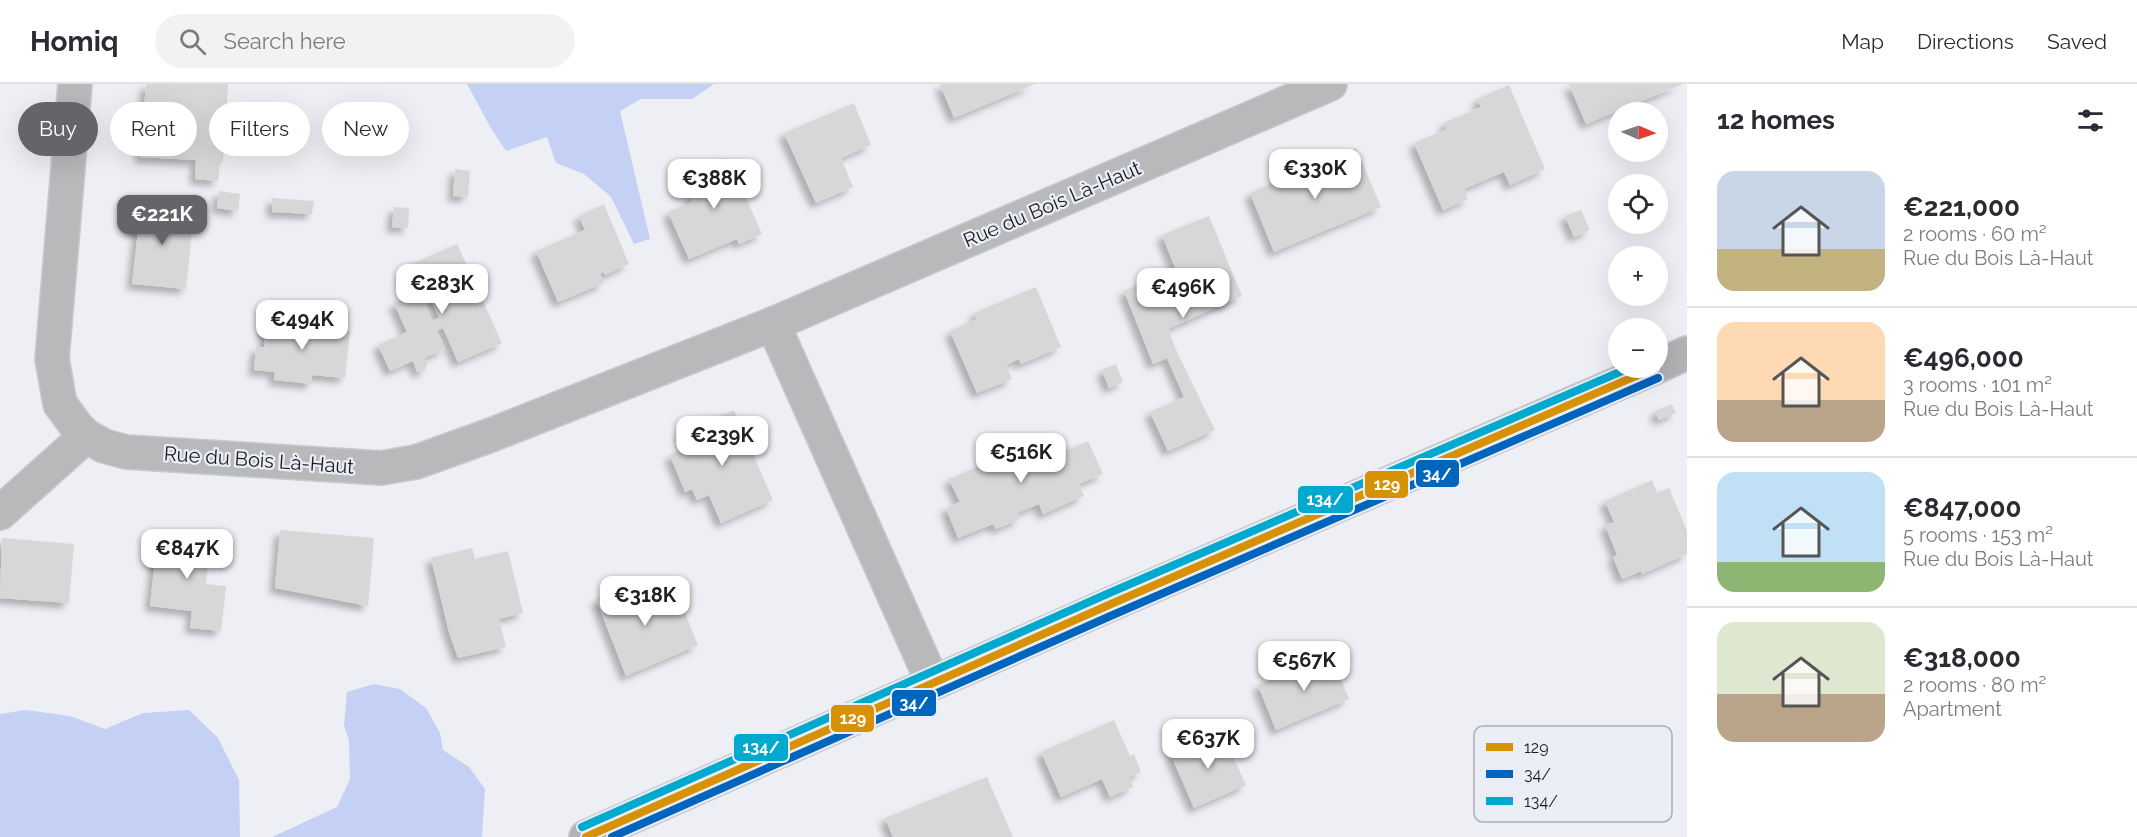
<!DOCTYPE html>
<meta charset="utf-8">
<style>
body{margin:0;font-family:Raleway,sans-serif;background:#f2f2f3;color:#2b2b33;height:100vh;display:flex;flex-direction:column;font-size:22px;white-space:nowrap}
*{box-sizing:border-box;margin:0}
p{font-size:20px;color:#7c7c81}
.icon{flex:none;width:33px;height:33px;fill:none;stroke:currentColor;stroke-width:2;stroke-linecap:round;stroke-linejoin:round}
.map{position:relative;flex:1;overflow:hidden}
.side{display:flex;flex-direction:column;background:#fff;width:450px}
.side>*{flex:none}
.guide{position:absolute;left:18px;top:18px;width:570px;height:54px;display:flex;gap:12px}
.needle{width:39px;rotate:92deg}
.fabs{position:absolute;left:1608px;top:18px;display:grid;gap:12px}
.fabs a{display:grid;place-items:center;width:60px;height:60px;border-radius:50%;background:#fff;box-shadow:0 6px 24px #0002;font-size:30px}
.price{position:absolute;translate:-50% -51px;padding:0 14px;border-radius:12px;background:#fff;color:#222;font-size:20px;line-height:39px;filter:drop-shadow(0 2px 3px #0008)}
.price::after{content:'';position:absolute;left:50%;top:36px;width:18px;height:14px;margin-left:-9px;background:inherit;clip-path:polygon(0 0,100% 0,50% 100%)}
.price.selected{background:#646569;color:#fff}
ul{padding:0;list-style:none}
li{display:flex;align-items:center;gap:18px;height:150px;padding:0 30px}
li+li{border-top:2px solid #e1e1e2}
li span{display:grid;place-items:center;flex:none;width:168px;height:120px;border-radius:18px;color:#555}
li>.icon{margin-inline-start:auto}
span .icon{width:72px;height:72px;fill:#fffc;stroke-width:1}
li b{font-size:26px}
h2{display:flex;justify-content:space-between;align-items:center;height:72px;padding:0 30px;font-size:26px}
.pill{padding:0 21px;border-radius:27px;background:#fff;box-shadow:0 6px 24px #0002;font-size:21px;line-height:54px}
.pill.selected{background:#646569;color:#fff}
header{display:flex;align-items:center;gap:36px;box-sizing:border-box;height:84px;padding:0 30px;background:#fff;border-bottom:2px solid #e1e1e2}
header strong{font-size:28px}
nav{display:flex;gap:33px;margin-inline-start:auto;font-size:21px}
.search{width:420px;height:54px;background:#f2f2f3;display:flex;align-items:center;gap:15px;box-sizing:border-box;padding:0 21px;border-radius:33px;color:#7c7c81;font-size:22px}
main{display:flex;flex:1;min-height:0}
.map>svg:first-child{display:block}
</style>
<header>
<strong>Homiq</strong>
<div class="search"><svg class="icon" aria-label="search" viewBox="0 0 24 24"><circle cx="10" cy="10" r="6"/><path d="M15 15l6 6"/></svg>Search here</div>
<nav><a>Map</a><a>Directions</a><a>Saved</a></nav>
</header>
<main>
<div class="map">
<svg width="1687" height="753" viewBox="0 0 1687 753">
<defs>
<filter id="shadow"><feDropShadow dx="-5.5" dy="5.5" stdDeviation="3" flood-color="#0004"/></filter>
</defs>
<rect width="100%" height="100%" fill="#eeeff4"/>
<g fill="#c4d1f4">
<polygon points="467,0 714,0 692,15 641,15 620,27 650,155 634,160 611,113 584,90 556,79 547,53 506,67 492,46"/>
<polygon points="374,600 400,605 426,624 440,649 443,666 469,683 485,705 482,753 272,753 337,723 350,695 349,657 344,641 347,608"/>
<polygon points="26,626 70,632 105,645 143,629 189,626 218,654 239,696 240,753 0,753 0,630"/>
</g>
<g fill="#d6d7d7" filter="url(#shadow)">
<polygon points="146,0 228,0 223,78 220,78 218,97 195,95 196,76 140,73"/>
<polygon points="940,0 1035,0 954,34"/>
<polygon points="1569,0 1683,0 1586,40"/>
<polygon points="1509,1 1545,85 1510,101 1504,88 1464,105 1468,115 1443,126 1414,59 1447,45 1444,39 1481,23 1477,15"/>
<polygon points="854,19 871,61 841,74 853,103 816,119 784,49"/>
<polygon points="1356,64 1381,123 1274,168 1250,109"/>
<polygon points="728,74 762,150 739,160 737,155 689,175 668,128 692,118 689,112 696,110 685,81"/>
<polygon points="455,85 470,87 468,113 453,112"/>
<polygon points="219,107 240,110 238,127 217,124"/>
<polygon points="272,114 314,117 312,130 272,128"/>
<polygon points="136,120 194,126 186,205 132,200 138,147 133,147"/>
<polygon points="604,120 629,180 605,191 603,188 600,190 604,199 558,218 536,167 585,146 579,132"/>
<polygon points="394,123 409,124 408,144 392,143"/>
<polygon points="1581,126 1590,146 1574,153 1565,132"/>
<polygon points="1209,132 1242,212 1168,245 1178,270 1215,346 1168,367 1150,328 1184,313 1167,274 1153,280 1124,207 1176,186 1162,151"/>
<polygon points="457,160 502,259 458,278 443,244 437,247 445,265 424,274 427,280 425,286 417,288 413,277 390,287 378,261 407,248 394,219 420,209 432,237 439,234 415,179"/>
<polygon points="1036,203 1061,263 1021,280 1019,275 1006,281 1012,295 977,309 950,247 977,235 974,229"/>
<polygon points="267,230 305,233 304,243 350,247 345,294 312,291 312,300 274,296 275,288 254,286 256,263 264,263"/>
<polygon points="1116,280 1123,298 1109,304 1102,286"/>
<polygon points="1672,320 1676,329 1659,336 1655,327"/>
<polygon points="734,326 773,416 721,439 709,411 697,416 692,405 685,408 670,371 688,364 681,348"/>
<polygon points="1058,349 1066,367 1088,357 1103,390 1079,400 1084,412 1043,430 1039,420 1017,429 1020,435 996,445 993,440 958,454 946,424 960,418 949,395"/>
<polygon points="1652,396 1657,409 1669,404 1687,447 1687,470 1642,490 1641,487 1622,495 1613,473 1617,471 1605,441 1614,438 1605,417"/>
<polygon points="280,446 374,454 368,522 275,504"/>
<polygon points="158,447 211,453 206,500 226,502 221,547 190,544 192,527 150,522"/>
<polygon points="2,454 74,460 69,519 0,514"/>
<polygon points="472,464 475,475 508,467 523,529 499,535 506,563 458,574 449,548 431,474"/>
<polygon points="637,497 646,519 676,507 698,561 626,592 596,515"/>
<polygon points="1331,570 1349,615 1276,646 1258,601"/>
<polygon points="1114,636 1130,672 1134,670 1141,688 1129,693 1133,703 1110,713 1102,695 1061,713 1041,668"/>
<polygon points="1222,648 1246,701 1194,724 1171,671"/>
<polygon points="987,693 1013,753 893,753 885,734"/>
</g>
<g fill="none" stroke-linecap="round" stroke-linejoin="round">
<g stroke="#c9cacd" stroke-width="36">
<g id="minor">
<polyline points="75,0 52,275 60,320 77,343 86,352 104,362 126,368 381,384 416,378 491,351 773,240 1330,0"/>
<polyline points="773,240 933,599"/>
<polyline points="0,429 86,352"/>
</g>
</g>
<g stroke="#c9cacd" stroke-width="36">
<g id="major">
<polyline points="1658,282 1687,269"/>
<polyline points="586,753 1111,520 1654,284"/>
</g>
</g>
<use href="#minor" stroke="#b9b9bb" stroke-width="33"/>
<use href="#major" stroke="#b2b3b5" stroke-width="33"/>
<g stroke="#ebeef7" stroke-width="12">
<polyline id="bus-1" points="586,753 1111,520 1654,284"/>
</g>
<g stroke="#ebeef7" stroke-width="12">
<polyline id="bus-2" points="612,753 1115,530 1658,294"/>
</g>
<g stroke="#ebeef7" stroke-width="12">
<polyline id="bus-3" points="582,743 1107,510 1629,284"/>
</g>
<use href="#bus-1" stroke="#d69104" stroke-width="8"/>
<use href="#bus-2" stroke="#0065bd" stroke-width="8"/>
<use href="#bus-3" stroke="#00a9ce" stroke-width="8"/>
</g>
<g text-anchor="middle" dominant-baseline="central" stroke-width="4.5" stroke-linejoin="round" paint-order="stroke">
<g font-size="20" fill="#1a1b1e" stroke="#ebeef7">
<text transform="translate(1052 120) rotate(-23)">Rue du Bois Là-Haut</text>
<text transform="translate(259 376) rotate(4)">Rue du Bois Là-Haut</text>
</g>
</g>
<rect x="1474" y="642" width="198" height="96" rx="9" fill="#ebeef7" stroke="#acafb6" stroke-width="1.5"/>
<rect x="1486" y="659" width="27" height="8" fill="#d69104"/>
<rect x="1486" y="686" width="27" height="8" fill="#0065bd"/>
<rect x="1486" y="713" width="27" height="8" fill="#00a9ce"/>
<g font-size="16" fill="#1a1b1e">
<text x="1524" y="669">129</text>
<text x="1524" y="696">34/</text>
<text x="1524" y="723">134/</text>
</g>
<g stroke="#ebeef7" stroke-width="2">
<rect x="1415" y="375" width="45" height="29" rx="6" fill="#0065bd"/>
<rect x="1364" y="386" width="45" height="29" rx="6" fill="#d69104"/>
<rect x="1297" y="401" width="57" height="29" rx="6" fill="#00a9ce"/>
<rect x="891" y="605" width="46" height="28" rx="6" fill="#0065bd"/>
<rect x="830" y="620" width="45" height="29" rx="6" fill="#d69104"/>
<rect x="733" y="649" width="56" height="29" rx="6" fill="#00a9ce"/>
</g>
<g font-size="16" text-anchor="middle" font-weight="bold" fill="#fff">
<text x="1437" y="396">34/</text>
<text x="1387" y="406">129</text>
<text x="1325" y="421">134/</text>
<text x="914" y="625">34/</text>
<text x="853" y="640">129</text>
<text x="761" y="669">134/</text>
</g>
</svg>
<div class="fabs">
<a><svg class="needle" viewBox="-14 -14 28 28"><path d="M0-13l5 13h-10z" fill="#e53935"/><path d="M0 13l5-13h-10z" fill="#7c7c81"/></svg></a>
<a><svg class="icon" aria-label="locate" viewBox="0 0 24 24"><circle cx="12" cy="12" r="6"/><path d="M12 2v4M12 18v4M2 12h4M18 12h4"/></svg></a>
<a>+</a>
<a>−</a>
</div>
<b class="price" style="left:1315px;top:116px">€330K</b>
<b class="price" style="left:714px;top:126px">€388K</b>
<b class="price selected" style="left:162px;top:162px">€221K</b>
<b class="price" style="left:442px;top:231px">€283K</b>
<b class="price" style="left:1183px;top:235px">€496K</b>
<b class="price" style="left:302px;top:267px">€494K</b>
<b class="price" style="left:722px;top:383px">€239K</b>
<b class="price" style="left:1021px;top:400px">€516K</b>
<b class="price" style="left:187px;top:496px">€847K</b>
<b class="price" style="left:645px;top:543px">€318K</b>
<b class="price" style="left:1304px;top:608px">€567K</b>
<b class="price" style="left:1208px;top:686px">€637K</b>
<div class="guide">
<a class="pill selected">Buy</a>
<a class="pill">Rent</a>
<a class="pill">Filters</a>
<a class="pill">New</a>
</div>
</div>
<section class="side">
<h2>12 homes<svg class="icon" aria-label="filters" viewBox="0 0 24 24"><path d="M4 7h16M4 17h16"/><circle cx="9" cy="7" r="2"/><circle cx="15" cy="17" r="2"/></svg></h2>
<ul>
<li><span style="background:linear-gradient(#c9d6e8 65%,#c2b280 0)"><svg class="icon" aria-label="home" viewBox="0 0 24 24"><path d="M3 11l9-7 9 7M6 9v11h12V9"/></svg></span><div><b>€221,000</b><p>2 rooms · 60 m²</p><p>Rue du Bois Là-Haut</p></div></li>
<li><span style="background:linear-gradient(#ffd9b3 65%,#b9a48a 0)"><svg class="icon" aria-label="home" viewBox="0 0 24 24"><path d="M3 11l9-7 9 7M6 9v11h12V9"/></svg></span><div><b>€496,000</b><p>3 rooms · 101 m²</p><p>Rue du Bois Là-Haut</p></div></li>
<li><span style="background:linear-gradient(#bfe0f5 75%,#8fb573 0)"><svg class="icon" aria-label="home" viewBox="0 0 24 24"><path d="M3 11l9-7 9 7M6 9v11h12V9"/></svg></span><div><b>€847,000</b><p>5 rooms · 153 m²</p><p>Rue du Bois Là-Haut</p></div></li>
<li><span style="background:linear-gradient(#dfe7d0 60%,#b9a48a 0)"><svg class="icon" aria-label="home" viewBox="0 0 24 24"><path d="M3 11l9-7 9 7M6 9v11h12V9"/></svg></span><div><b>€318,000</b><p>2 rooms · 80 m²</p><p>Apartment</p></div></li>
</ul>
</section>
</main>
